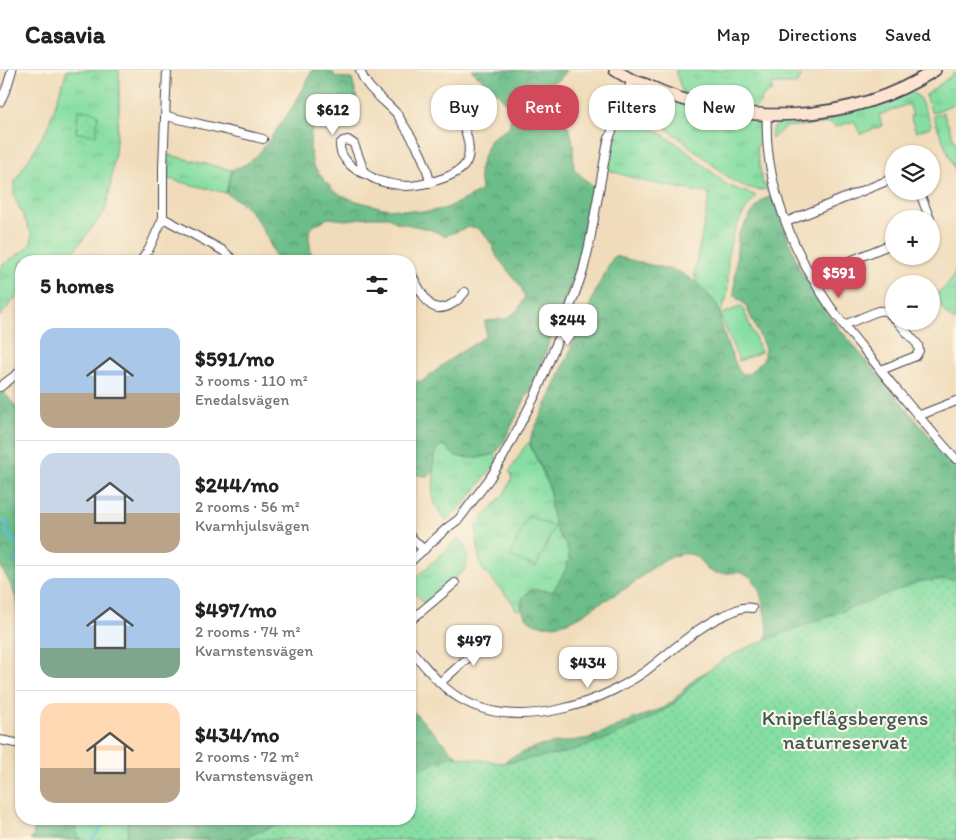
<!DOCTYPE html>
<meta charset="utf-8">
<style>
body{margin:0;font-family:Itim,sans-serif;background:#f6f6f6;color:#222;height:100vh;display:flex;flex-direction:column;font-size:19px;white-space:nowrap}
*{box-sizing:border-box;margin:0}
p{font-size:16px;color:#767676}
.icon{flex:none;width:28px;height:28px;fill:none;stroke:currentColor;stroke-width:2;stroke-linecap:round;stroke-linejoin:round}
.map{position:relative;flex:1;overflow:hidden}
.sheet{position:absolute;left:15px;top:185px;width:401px;height:570px;display:flex;flex-direction:column;background:#fff;border-radius:20px;box-shadow:0 1px 4px #0004}
.sheet>*{flex:none}
.top-card{position:absolute;left:431px;top:15px;width:449px;height:45px;display:flex;gap:10px}
.controls{position:absolute;left:885px;top:75px;display:grid;gap:10px}
.controls a{display:grid;place-items:center;width:55px;height:55px;border-radius:50%;background:#fff;box-shadow:0 1px 4px #0004;font-size:25px}
.price{position:absolute;translate:-50% -42px;padding:0 11px;border-radius:10px;background:#fff;color:#222;font-size:16px;line-height:32px;filter:drop-shadow(0 1px 2px #0008)}
.price::after{content:'';position:absolute;left:50%;top:30px;width:15px;height:11px;margin-left:-8px;background:inherit;clip-path:polygon(0 0,100% 0,50% 100%)}
.price.on{background:#d1495b;color:#fff}
ul{padding:0;list-style:none}
li{display:flex;align-items:center;gap:15px;height:125px;padding:0 25px}
li+li{border-top:1px solid #e0e0e0}
li span{display:grid;place-items:center;flex:none;width:140px;height:100px;border-radius:15px;color:#555}
li>.icon{margin-inline-start:auto}
span .icon{width:60px;height:60px;fill:#fffc;stroke-width:1}
li b{font-size:21px}
h2{display:flex;justify-content:space-between;align-items:center;height:60px;padding:0 25px;font-size:21px}
.chip{padding:0 18px;border-radius:20px;background:#fff;box-shadow:0 1px 4px #0004;font-size:18px;line-height:45px}
.chip.on{background:#d1495b;color:#fff}
header{display:flex;align-items:center;gap:30px;box-sizing:border-box;height:70px;padding:0 25px;background:#fff;border-bottom:1px solid #e0e0e0}
header strong{font-size:24px}
nav{display:flex;gap:28px;margin-inline-start:auto;font-size:18px}
.map>svg:first-child{display:block}
</style>
<header>
<strong>Casavia</strong>
<nav><a>Map</a><a>Directions</a><a>Saved</a></nav>
</header>
<div class="map">
<svg width="956" height="770" viewBox="0 0 956 770">
<defs>
<pattern id="grass-tufts" width="24" height="20" patternUnits="userSpaceOnUse" patternTransform="scale(1.25)"><rect width="24" height="20" fill="#86dea3"/><path d="M3 7l-1-3M5 7V3M7 7l1-3M15 17l-1-3M17 17v-4M19 17l1-3" fill="none" stroke="#73be8d"/></pattern>
<pattern id="forest-crowns" width="20" height="18" patternUnits="userSpaceOnUse" patternTransform="scale(1.25)"><rect width="20" height="18" fill="#6cbd89"/><path d="M2 6a3 3 0 1 1 6 0M12 15a3 3 0 1 1 6 0" fill="none" stroke="#589971"/></pattern>
<pattern id="park-dots" width="8" height="8" patternUnits="userSpaceOnUse" patternTransform="scale(1.25)"><rect width="8" height="8" fill="#86dea3"/><path d="M2 2h.1M6 6h.1" fill="none" stroke="#73be8d" stroke-width="1.8" stroke-linecap="round"/></pattern>
</defs>
<rect width="100%" height="100%" fill="#fcf5e5"/>
<filter id="ink" filterUnits="userSpaceOnUse"><feTurbulence type="fractalNoise" baseFrequency=".02" numOctaves="2"/><feDisplacementMap in="SourceGraphic" scale="10" xChannelSelector="R" yChannelSelector="G"/><feConvolveMatrix kernelMatrix="1 2 1 2 8 2 1 2 1" color-interpolation-filters="sRGB"/></filter>
<filter id="wash" filterUnits="userSpaceOnUse"><feTurbulence type="fractalNoise" baseFrequency=".0096" numOctaves="4" result="noise"/><feDisplacementMap in="SourceGraphic" scale="20" xChannelSelector="R" yChannelSelector="G"/><feGaussianBlur stdDeviation="1.12" result="paint"/><feColorMatrix in="noise" values="0 0 0 0 0 0 0 0 0 0 0 0 0 0 0 0 0 1.4 0 .05"/><feComposite in="paint" operator="in"/></filter>
<g filter="url(#wash)">
<rect width="100%" height="100%" fill="#f0dcba"/>
<g fill="url(#grass-tufts)" stroke="#54806f">
<polygon points="67,0 119,0 119,41 115,82 110,120 105,141 71,185 64,191 21,191 21,221 0,246 0,197 27,178 31,173 32,165 14,126 14,113 48,57"/>
<path d="M675,0H794L797,5L802,6L796,14H772V21C757,26 765,32 754,40L730,37L683,24Z"/>
<polygon points="956,2 956,33 932,43 925,26"/>
<path d="M643,17L752,47C762,54 762,63 763,74L756,76L763,115L770,114L771,119L759,120L746,117L733,111L677,66L627,31L633,21Z"/>
<path d="M910,21L919,27L931,54L930,57L916,62L910,46L913,45L909,34L879,45L882,56L860,64L854,51L835,57L831,53L785,57L772,69C770,61 773,58 779,53C798,48 818,49 837,45C862,40 886,31 910,21Z"/>
<path d="M627,42L679,75L726,114L739,120L755,125V128C741,144 729,167 728,189C727,208 731,226 720,243L716,233L697,213L694,204L710,124L643,111L608,100L616,67Z"/>
<polygon points="943,42 956,74 956,103 933,46"/>
<polygon points="169,85 232,100 226,123 168,109"/>
<path d="M956,200V251C944,247 940,234 937,223C947,217 952,211 956,200Z"/>
<path d="M529,372C533,385 541,396 546,409C553,427 556,448 560,467C569,476 572,488 567,500C563,507 557,514 553,521L550,522L543,520L521,534L522,538L518,540L515,539L513,533L482,499L480,494L476,457C485,442 511,423 512,405L509,402L525,376Z"/>
<path d="M442,374L446,375C455,393 479,388 495,384L497,389L495,394L466,432L446,451C441,444 435,436 433,427C432,422 433,416 434,411C434,401 432,389 436,379C438,375 438,376 442,374Z"/>
<path d="M459,468C467,474 469,492 465,500L425,535L410,517V513Z"/>
<polygon points="72,749 127,749 128,762 126,770 80,770"/>
</g>
<g fill="url(#forest-crowns)" stroke="#477062">
<path d="M312,0H331L336,7L352,9L357,29L344,32L332,36L319,44L311,62L310,79L313,95L324,110L335,122L353,130L383,138L427,142L447,138L481,121L479,101L482,90L490,69L504,61L510,55L511,39L495,20L471,0H566L561,8L548,15C553,32 562,43 569,59C575,70 573,86 574,99L595,119L578,194L537,305L502,375C500,378 497,382 494,384C486,388 461,389 454,385C450,382 448,379 446,376C431,371 436,396 431,404L426,406L410,404V312L423,311L449,290L486,266L485,251L506,249L518,240L525,227L521,217L497,187L492,175L486,166L478,159L474,157H468L445,166L429,159L396,152L389,147H370L346,150L328,148L315,155L309,161V167L312,191H277C269,171 260,149 243,134C238,130 232,127 226,123L232,100C241,97 249,93 256,86C261,82 264,76 268,71C285,49 302,25 312,0Z"/>
<path d="M772,126L800,200L833,251L956,398V770H126L128,762L127,749H410V638L441,670L451,681L464,691L501,695L512,687L538,676L590,668L639,647L661,639L672,632L696,607L764,573C766,569 768,564 768,559C768,554 766,549 765,544C762,530 759,507 742,503C732,501 718,507 708,500C705,498 703,494 701,491C696,484 686,482 677,485C662,489 648,501 636,511C625,520 612,526 600,533C589,540 580,548 567,552C550,557 528,559 522,539C521,534 521,529 525,525C533,515 544,523 553,521C560,509 568,500 569,486C569,474 560,469 556,459C555,454 553,449 552,444C550,437 551,431 550,424C549,414 544,404 540,395C536,385 528,378 531,366L554,318L597,218L614,186L680,202L697,213L716,233L720,243V250L727,274L739,301L744,304H749L763,290L765,278L745,234L734,226L738,165L749,147L762,130Z"/>
<path d="M2,320L21,343V575C21,566 22,556 21,547C18,529 10,511 0,496V321Z"/>
<polygon points="34,749 72,749 80,770 30,770 34,764"/>
</g>
<g fill="url(#park-dots)" stroke="#54806f">
<polygon points="78,40 92,41 98,45 96,65 76,63"/>
<polygon points="956,509 956,770 238,770 293,749 410,749 410,703 453,686 503,693 565,683 612,667 648,650 674,634 702,606 723,590 748,577 921,511"/>
</g>
<g fill="#86dea3" stroke="#54806f">
<polygon points="742,236 761,282 739,291 720,245"/>
<polygon points="528,446 554,457 536,497 510,486"/>
</g>
<g fill="none" stroke-linecap="round" stroke-linejoin="round">
<g stroke="#5fbfde" stroke-width="2.5">
<polyline points="0,449 8,455 6,464 12,468 21,483 15,490 21,493"/>
<path d="M92,770C97,763 104,757 105,749"/>
</g>
</g>
</g>
<g filter="url(#ink)">
<g fill="none" stroke-linecap="round" stroke-linejoin="round">
<g stroke="#413e4e" stroke-width="10">
<g id="street">
<path d="M360,0C366,20 384,29 397,44C400,48 402,53 405,57C417,75 426,91 430,113"/>
<polyline points="0,32 7,17 12,0"/>
<path d="M767,45C763,118 799,198 844,255C856,271 870,286 882,302C906,331 930,361 956,389"/>
<polyline points="166,46 263,69"/>
<path d="M365,104C353,100 339,87 340,74L343,71L348,70L354,74L365,104C369,105 372,108 375,109C382,113 398,115 406,116C420,116 454,108 464,96C471,87 469,73 466,63C459,44 454,38 438,27"/>
<polyline points="919,121 930,149"/>
<polyline points="163,148 222,180 235,191"/>
<polyline points="786,152 894,108"/>
<polyline points="141,191 149,179 163,148 163,97 167,0"/>
<path d="M410,202C415,210 424,230 431,235C443,244 458,231 465,222"/>
<polyline points="811,207 894,173"/>
<path d="M844,255L878,241C886,240 889,242 894,248"/>
<polyline points="881,300 916,286 919,281 918,275 897,251"/>
<polyline points="0,317 21,301"/>
<polyline points="918,346 956,331"/>
<polyline points="410,466 424,480"/>
<polyline points="410,492 447,458 459,449 490,408 503,387 535,326 563,257 583,201 589,176 608,71 632,10"/>
<polyline points="410,551 455,513"/>
<path d="M410,579C426,597 440,617 461,629C519,663 608,633 656,593C679,575 700,555 727,544C737,540 742,536 752,538"/>
<polyline points="440,613 494,564"/>
<polyline points="0,670 21,674"/>
</g>
</g>
<g stroke="#413e4e" stroke-width="14">
<path id="secondary" d="M615,0C620,3 626,7 632,10C637,12 644,14 649,16C740,58 850,55 935,0"/>
</g>
<use href="#street" stroke="#fff" stroke-width="8"/>
<use href="#secondary" stroke="#fde4d1" stroke-width="11"/>
</g>
</g>
<g text-anchor="middle" dominant-baseline="central" stroke-width="4.5" stroke-linejoin="round" paint-order="stroke">
<g font-size="21" fill="#405a5a" stroke="#fcf5e5">
<text x="845" y="647">Knipeflågsbergens<tspan x="845" dy="24">naturreservat</tspan></text>
</g>
</g>
</svg>
<div class="controls">
<a><svg class="icon" aria-label="layers" viewBox="0 0 24 24"><path d="M12 4l9 5-9 5-9-5zM3 14l9 5 9-5"/></svg></a>
<a>+</a>
<a>−</a>
</div>
<b class="price" style="left:333px;top:66px">$612</b>
<b class="price on" style="left:839px;top:229px">$591</b>
<b class="price" style="left:568px;top:276px">$244</b>
<b class="price" style="left:474px;top:597px">$497</b>
<b class="price" style="left:588px;top:619px">$434</b>
<div class="top-card">
<a class="chip">Buy</a>
<a class="chip on">Rent</a>
<a class="chip">Filters</a>
<a class="chip">New</a>
</div>
<section class="sheet">
<h2>5 homes<svg class="icon" aria-label="filters" viewBox="0 0 24 24"><path d="M4 7h16M4 17h16"/><circle cx="9" cy="7" r="2"/><circle cx="15" cy="17" r="2"/></svg></h2>
<ul>
<li><span style="background:linear-gradient(#a9c7e8 65%,#b9a48a 0)"><svg class="icon" aria-label="home" viewBox="0 0 24 24"><path d="M3 11l9-7 9 7M6 9v11h12V9"/></svg></span><div><b>$591/mo</b><p>3 rooms · 110 m²</p><p>Enedalsvägen</p></div></li>
<li><span style="background:linear-gradient(#c9d6e8 60%,#b9a48a 0)"><svg class="icon" aria-label="home" viewBox="0 0 24 24"><path d="M3 11l9-7 9 7M6 9v11h12V9"/></svg></span><div><b>$244/mo</b><p>2 rooms · 56 m²</p><p>Kvarnhjulsvägen</p></div></li>
<li><span style="background:linear-gradient(#a9c7e8 70%,#7fa58c 0)"><svg class="icon" aria-label="home" viewBox="0 0 24 24"><path d="M3 11l9-7 9 7M6 9v11h12V9"/></svg></span><div><b>$497/mo</b><p>2 rooms · 74 m²</p><p>Kvarnstensvägen</p></div></li>
<li><span style="background:linear-gradient(#ffd9b3 65%,#b9a48a 0)"><svg class="icon" aria-label="home" viewBox="0 0 24 24"><path d="M3 11l9-7 9 7M6 9v11h12V9"/></svg></span><div><b>$434/mo</b><p>2 rooms · 72 m²</p><p>Kvarnstensvägen</p></div></li>
</ul>
</section>
</div>
